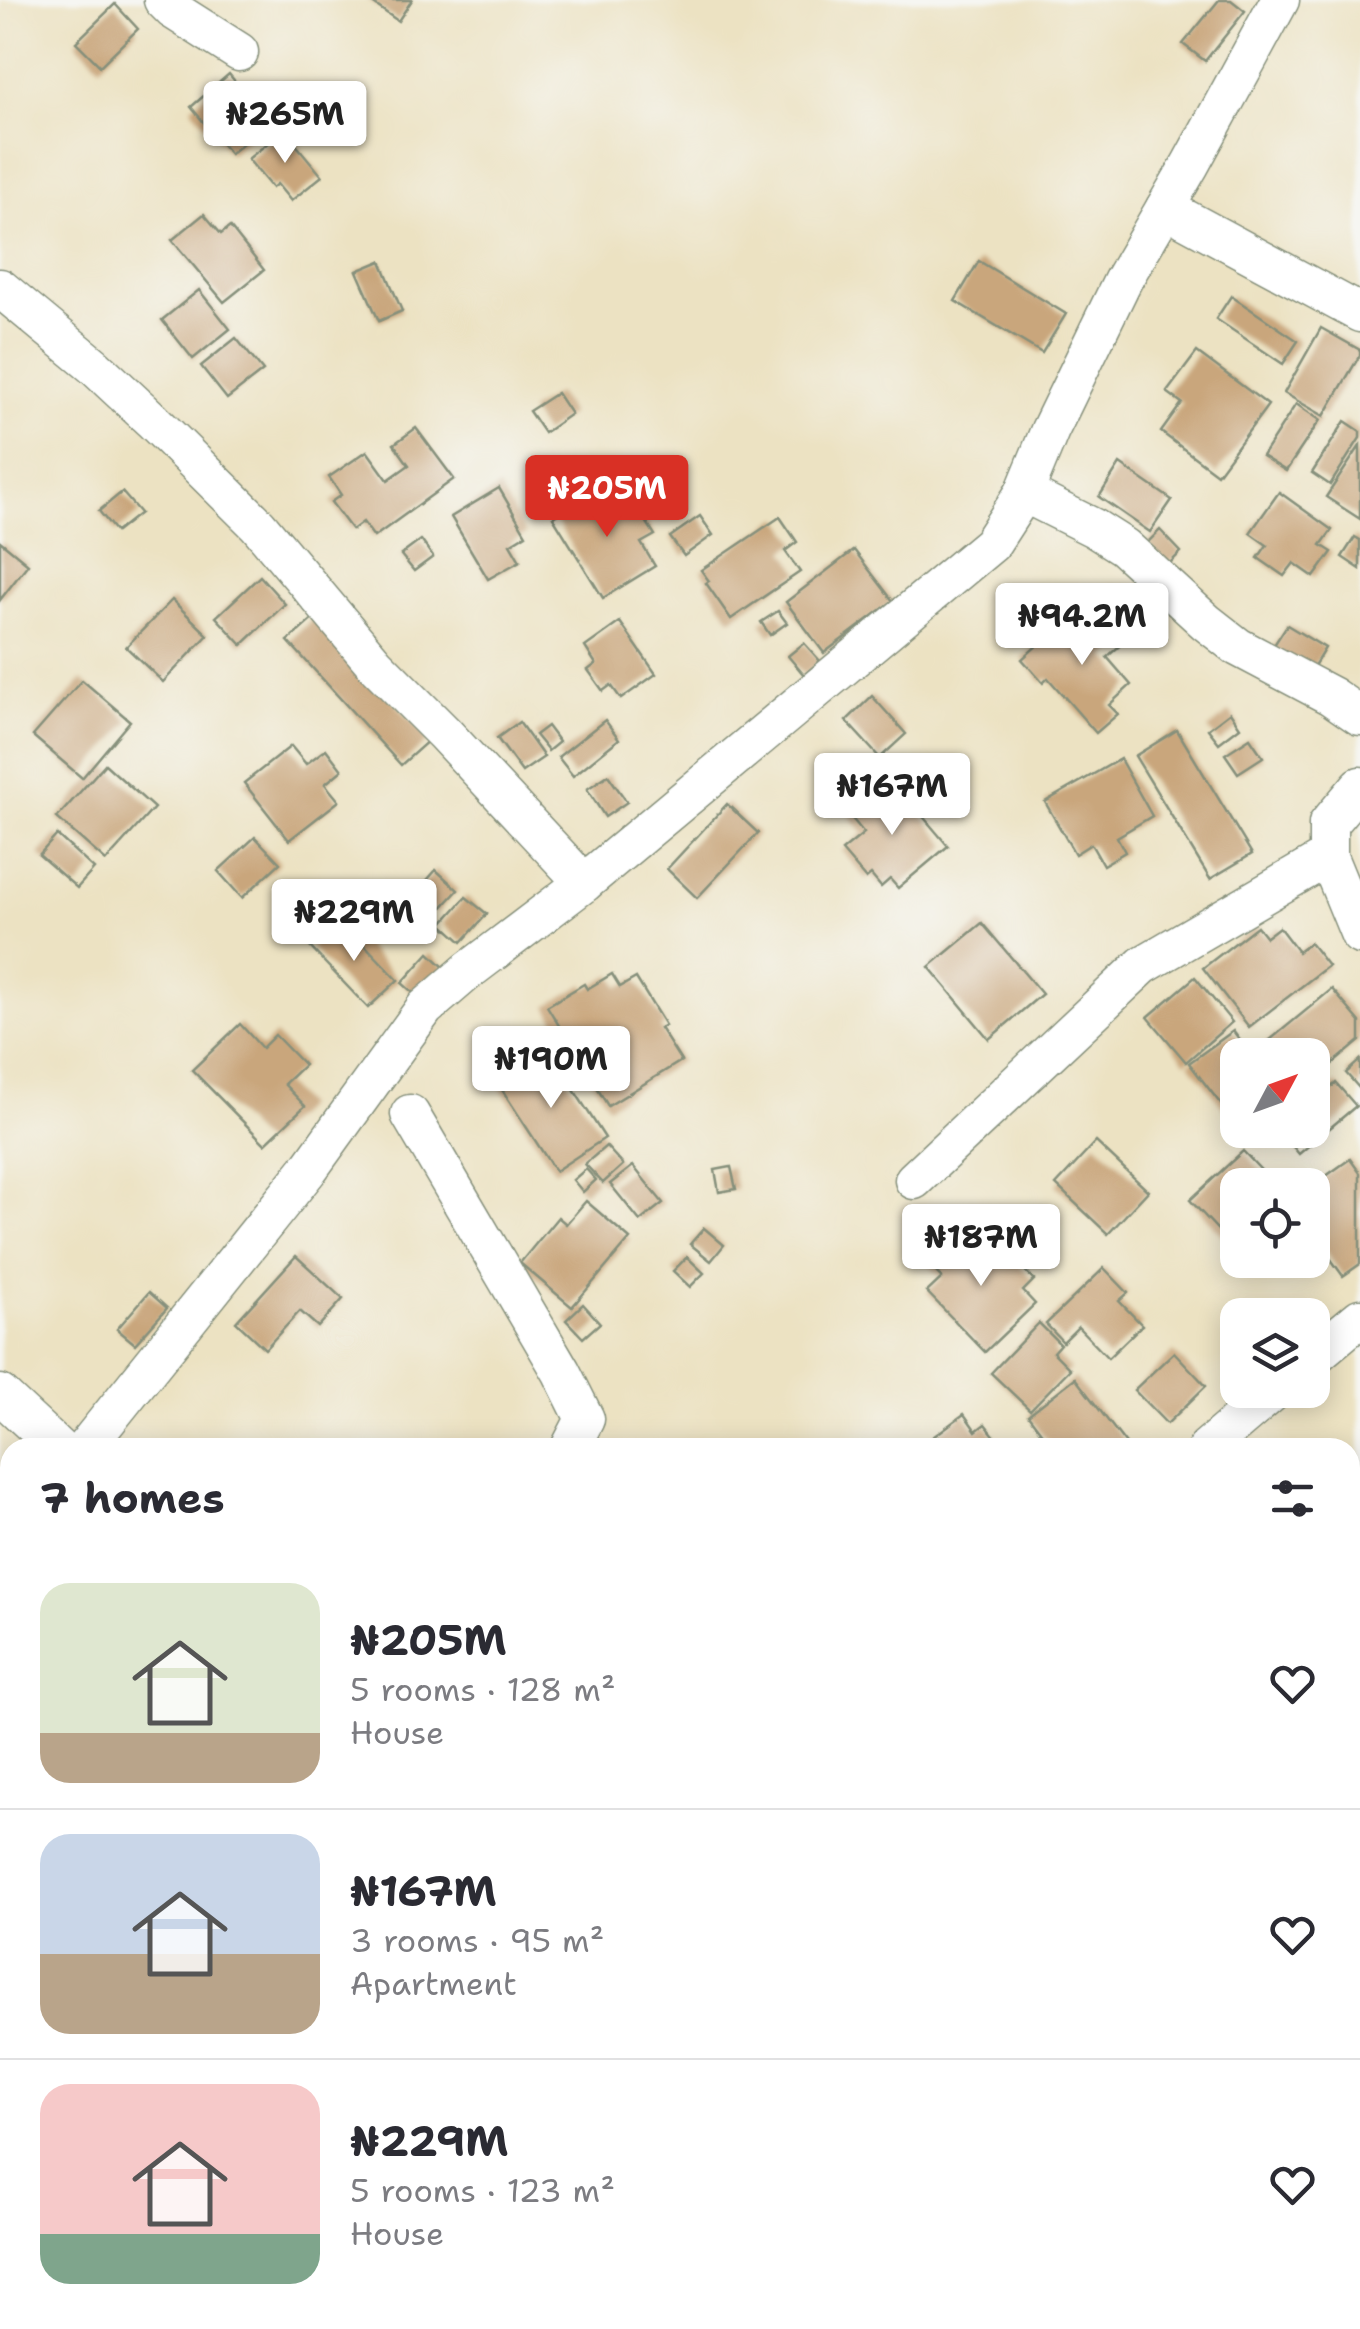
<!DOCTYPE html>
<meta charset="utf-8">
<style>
body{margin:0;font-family:"Shantell Sans",sans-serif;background:#f2f2f3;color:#2b2b33;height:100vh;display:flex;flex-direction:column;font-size:38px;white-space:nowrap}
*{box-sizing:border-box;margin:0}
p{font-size:32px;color:#7c7c81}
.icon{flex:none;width:55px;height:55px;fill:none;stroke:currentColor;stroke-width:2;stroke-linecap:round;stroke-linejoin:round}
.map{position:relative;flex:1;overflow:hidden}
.side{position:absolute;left:0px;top:1438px;width:1360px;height:892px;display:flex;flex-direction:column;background:#fff;border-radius:30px 30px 0 0;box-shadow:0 5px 25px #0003}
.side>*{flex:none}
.needle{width:65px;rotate:49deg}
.controls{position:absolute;left:1220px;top:1038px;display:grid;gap:20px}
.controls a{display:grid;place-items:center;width:110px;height:110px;border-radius:20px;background:#fff;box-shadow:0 5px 25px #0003;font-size:50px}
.price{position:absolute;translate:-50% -85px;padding:0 22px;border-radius:10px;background:#fff;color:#222;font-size:32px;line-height:65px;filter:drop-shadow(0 2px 5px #0008)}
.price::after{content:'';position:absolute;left:50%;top:60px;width:30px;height:22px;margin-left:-15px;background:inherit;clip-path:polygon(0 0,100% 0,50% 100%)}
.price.selected{background:#d93025;color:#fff}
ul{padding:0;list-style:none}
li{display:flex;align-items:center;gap:30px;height:250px;padding:0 40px}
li+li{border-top:2px solid #e1e1e2}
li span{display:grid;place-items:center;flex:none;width:280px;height:200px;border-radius:30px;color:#555}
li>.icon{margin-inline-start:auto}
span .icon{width:120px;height:120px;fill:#fffc;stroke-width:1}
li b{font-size:42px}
h2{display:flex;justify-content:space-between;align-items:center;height:120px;padding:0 40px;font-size:42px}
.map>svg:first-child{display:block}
</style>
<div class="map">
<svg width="1360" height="2329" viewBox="0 0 1360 2329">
<rect width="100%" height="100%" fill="#f6f6f2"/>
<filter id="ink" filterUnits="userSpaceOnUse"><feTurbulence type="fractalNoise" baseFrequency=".01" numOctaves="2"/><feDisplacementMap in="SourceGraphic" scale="20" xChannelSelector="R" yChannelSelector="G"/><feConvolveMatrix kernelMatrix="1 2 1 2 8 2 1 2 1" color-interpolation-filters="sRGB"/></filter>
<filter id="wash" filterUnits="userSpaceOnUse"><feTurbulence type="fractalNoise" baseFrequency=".0048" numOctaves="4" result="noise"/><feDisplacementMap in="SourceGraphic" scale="40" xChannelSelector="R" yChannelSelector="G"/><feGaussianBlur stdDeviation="2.25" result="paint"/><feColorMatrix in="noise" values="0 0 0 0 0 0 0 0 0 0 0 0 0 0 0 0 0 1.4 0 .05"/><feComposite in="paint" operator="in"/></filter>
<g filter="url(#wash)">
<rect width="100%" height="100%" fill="#ece2c2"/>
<g id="blocks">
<g fill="#c9a67b">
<polygon points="368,0 412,0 398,21"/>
<polygon points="1219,0 1231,0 1245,11 1205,61 1183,44"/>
<polygon points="115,4 138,29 100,66 76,42"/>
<polygon points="229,74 268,122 230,154 191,107"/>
<polygon points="284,130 322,176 291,201 277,184 272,188 248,159"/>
<polygon points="204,214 221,234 230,227 264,270 224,302 172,240"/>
<polygon points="381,261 402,311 379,321 357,271"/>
<polygon points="979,261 1066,314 1042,353 955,301"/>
<polygon points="199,290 230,329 193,359 162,320"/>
<polygon points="1231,296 1298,341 1283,364 1216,319"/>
<polygon points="1321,328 1360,350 1360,355 1324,416 1284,393"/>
<polygon points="236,338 263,371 227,399 201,366"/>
<polygon points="1197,352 1268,405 1217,474 1161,432 1182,403 1167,392"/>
<polygon points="557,393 571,414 544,433 529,411"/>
<polygon points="1296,404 1320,420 1286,471 1262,456"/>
<polygon points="1345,421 1360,431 1360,438 1330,485 1312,473"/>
<polygon points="416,428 454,479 374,537 363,522 352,530 331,502 341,495 329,477 367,451 388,480 409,465 394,444"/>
<polygon points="1360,446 1360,519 1326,497"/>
<polygon points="1120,464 1172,500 1150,532 1099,497"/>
<polygon points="607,484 626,514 637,507 655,535 641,543 655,566 603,598 553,517"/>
<polygon points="499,488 526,534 510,544 520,561 488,579 451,517"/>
<polygon points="122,492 140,513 116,532 99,511"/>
<polygon points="1279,492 1332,530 1321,545 1332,552 1314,577 1294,563 1284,576 1258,558 1267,545 1250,533"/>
<polygon points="700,516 713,535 684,556 670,537"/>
<polygon points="780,517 797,542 785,551 800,572 731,619 706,583 709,581 701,570"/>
<polygon points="1160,530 1181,552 1169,564 1147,543"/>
<polygon points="1355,537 1360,540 1360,569 1342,557"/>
<polygon points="421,540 433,557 414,571 401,555"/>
<polygon points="0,541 28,564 0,600"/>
<polygon points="854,550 893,601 824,653 786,602"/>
<polygon points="260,576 285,604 242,645 216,617"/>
<polygon points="172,600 208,635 163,682 126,647"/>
<polygon points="778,611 787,623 770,635 761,622"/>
<polygon points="1099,613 1124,642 1107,657 1131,685 1109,705 1118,714 1096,733 1048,678 1043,683 1022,659 1069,617 1080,629"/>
<polygon points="316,616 429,740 401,765 288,641"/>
<polygon points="620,622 656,674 621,699 611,685 603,691 588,670 596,664 585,647"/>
<polygon points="1287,625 1325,648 1311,671 1272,648"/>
<polygon points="804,643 820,661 804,675 788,656"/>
<polygon points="82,680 130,721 82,778 33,736"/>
<polygon points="872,696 906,734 880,758 846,721"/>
<polygon points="1230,712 1240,727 1219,743 1208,729"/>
<polygon points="605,720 619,739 573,776 558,757"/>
<polygon points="519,722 544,757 522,772 497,738"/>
<polygon points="547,726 559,742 548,751 535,735"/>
<polygon points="1177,730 1252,854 1210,879 1135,756"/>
<polygon points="1250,738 1263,757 1238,773 1225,754"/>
<polygon points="291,746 306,764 326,749 342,770 325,784 339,801 289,840 244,783"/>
<polygon points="1120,759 1152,816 1117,837 1125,852 1103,865 1091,844 1075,854 1045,802"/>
<polygon points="105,764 154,808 106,861 57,818"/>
<polygon points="608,775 627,802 605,817 587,789"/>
<polygon points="892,780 948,846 898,888 890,879 881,887 871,875 866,879 842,851 864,833 850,816"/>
<polygon points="727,804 758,833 697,898 667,869"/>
<polygon points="57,835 94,869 77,888 39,855"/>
<polygon points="255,837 280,863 242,898 218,871"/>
<polygon points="436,870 458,890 437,913 415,894"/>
<polygon points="466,897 487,914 462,942 442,924"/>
<polygon points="340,919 398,980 368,1008 310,947"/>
<polygon points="982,923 1042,994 989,1039 929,967"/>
<polygon points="1257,926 1266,937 1279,927 1298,952 1310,943 1328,966 1249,1027 1203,968"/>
<polygon points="429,953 445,968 419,998 402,983"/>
<polygon points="612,974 620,987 636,978 665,1025 660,1028 681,1061 608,1106 547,1006 584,984 587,989"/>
<polygon points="1195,977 1232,1022 1186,1062 1148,1017"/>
<polygon points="1332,989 1360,1022 1360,1041 1312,1081 1312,1055 1264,1055 1259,1049"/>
<polygon points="240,1024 262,1048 275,1035 304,1065 284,1084 305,1106 265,1144 192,1070"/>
<polygon points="1233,1031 1251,1055 1238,1055 1238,1111 1230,1116 1189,1063"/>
<polygon points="536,1056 543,1067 554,1059 605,1138 555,1171 497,1082"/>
<polygon points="1360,1060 1360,1089 1346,1073"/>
<polygon points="1336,1083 1356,1106 1299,1154 1279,1130 1312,1130 1312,1103"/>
<polygon points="1096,1142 1148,1191 1108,1234 1056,1185"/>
<polygon points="606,1146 623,1165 603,1183 585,1164"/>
<polygon points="1243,1151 1275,1185 1238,1185 1238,1236 1230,1243 1190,1200"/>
<polygon points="1350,1159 1360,1173 1360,1264 1343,1276 1312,1233 1312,1186"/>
<polygon points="633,1166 663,1203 640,1221 610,1184"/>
<polygon points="731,1167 736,1189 719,1192 715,1170"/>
<polygon points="586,1169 596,1180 583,1192 573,1180"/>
<polygon points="586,1201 630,1239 572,1307 520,1263 558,1217 566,1224"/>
<polygon points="704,1228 724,1245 711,1261 690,1244"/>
<polygon points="966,1228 991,1254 1000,1245 1034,1280 1023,1291 1035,1304 985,1352 927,1292 942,1278 929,1265"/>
<polygon points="296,1256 343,1299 318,1327 300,1311 265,1349 236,1322"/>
<polygon points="687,1257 704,1273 690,1287 673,1271"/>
<polygon points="1104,1268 1128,1293 1119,1301 1142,1325 1108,1358 1078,1327 1063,1342 1046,1324"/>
<polygon points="149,1292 167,1308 135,1344 117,1329"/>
<polygon points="583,1304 600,1323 583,1338 566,1320"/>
<polygon points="1039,1323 1060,1344 1053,1352 1070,1369 1030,1410 991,1373"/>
<polygon points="1174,1352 1206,1386 1167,1424 1134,1390"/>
<polygon points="1075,1378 1129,1448 1053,1448 1028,1415"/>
<polygon points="964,1414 976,1431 985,1424 1004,1448 918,1448"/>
<polygon points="0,1481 10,1491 10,1500 0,1511"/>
<polygon points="7,1678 10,1682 10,1841 0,1827 0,1815 6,1811 0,1803 0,1683"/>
<polygon points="1350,1682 1360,1698 1360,1742 1350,1748"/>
<polygon points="1350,1922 1360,1936 1360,1968 1350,1975"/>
<polygon points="1350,2054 1360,2065 1360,2152 1357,2155 1350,2148"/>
<polygon points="10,2299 10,2320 54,2320 61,2329 0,2329 0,2306"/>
<polygon points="546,2320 591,2320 585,2329 561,2329"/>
<polygon points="618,2320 657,2320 647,2329 626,2329"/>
</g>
</g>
</g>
<g filter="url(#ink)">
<use href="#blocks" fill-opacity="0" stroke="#86907b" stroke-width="2.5"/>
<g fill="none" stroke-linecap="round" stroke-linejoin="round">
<g stroke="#86907b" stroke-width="41">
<g id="street">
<polyline points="163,0 173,10 239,52"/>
<polyline points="1165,208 1360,313"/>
<polyline points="0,288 93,365 152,420 258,525 375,664 444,733 584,883"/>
<polyline points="1024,493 1094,528 1124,547 1206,622 1238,647 1331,696 1360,716"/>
<polyline points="1360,786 1328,824 1328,857 1360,935"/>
<polyline points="410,1114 561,1371 585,1419 570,1448"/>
<polyline points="914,1180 1143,965 1328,857"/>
<polyline points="1312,1358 1360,1318"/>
<polyline points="0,1394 58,1448"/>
<polyline points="85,1448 308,1170 425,1008 468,971 584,883 991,544 1024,493 1050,430 1123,280 1190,165 1280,0"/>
<polyline points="1207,1448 1275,1390"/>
<polyline points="0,1547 10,1536"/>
<polyline points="1350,1870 1360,1883"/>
<polyline points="0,2138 10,2129"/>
<polyline points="1234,2320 1240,2329"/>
</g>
</g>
<use href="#street" stroke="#fff" stroke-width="38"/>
</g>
</g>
</svg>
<div class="controls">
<a><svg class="needle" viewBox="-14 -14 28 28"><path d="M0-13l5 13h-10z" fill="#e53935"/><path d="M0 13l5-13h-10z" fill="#7c7c81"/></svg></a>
<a><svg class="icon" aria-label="locate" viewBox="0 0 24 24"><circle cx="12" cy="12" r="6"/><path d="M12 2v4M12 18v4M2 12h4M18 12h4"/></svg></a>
<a><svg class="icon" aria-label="layers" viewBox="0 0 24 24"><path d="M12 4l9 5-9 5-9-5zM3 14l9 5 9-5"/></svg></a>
</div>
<b class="price" style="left:285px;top:166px">₦265M</b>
<b class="price selected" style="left:607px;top:540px">₦205M</b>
<b class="price" style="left:1082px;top:668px">₦94.2M</b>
<b class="price" style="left:892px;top:838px">₦167M</b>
<b class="price" style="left:354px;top:964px">₦229M</b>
<b class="price" style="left:551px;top:1111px">₦190M</b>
<b class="price" style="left:981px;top:1289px">₦187M</b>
<section class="side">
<h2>7 homes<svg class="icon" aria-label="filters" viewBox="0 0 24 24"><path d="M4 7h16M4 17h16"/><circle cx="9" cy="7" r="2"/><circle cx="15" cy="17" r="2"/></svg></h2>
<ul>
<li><span style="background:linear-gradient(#dfe7d0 75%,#b9a48a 0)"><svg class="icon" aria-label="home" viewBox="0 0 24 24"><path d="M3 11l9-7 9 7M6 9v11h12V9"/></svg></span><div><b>₦205M</b><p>5 rooms · 128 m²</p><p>House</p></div><svg class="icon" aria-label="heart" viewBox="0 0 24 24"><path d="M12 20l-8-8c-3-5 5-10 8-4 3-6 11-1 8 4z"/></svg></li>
<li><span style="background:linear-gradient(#c9d6e8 60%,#b9a48a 0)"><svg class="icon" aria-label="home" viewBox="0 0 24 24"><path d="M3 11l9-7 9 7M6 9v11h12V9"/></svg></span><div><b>₦167M</b><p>3 rooms · 95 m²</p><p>Apartment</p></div><svg class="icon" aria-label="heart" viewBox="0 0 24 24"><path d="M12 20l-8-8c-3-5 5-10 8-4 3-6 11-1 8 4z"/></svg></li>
<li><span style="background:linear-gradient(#f6c9c9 75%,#7fa58c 0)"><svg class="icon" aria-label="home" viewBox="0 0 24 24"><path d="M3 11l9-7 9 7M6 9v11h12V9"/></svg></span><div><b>₦229M</b><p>5 rooms · 123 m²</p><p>House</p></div><svg class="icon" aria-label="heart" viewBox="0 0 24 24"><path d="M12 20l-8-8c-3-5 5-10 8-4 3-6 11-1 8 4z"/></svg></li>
</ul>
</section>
</div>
